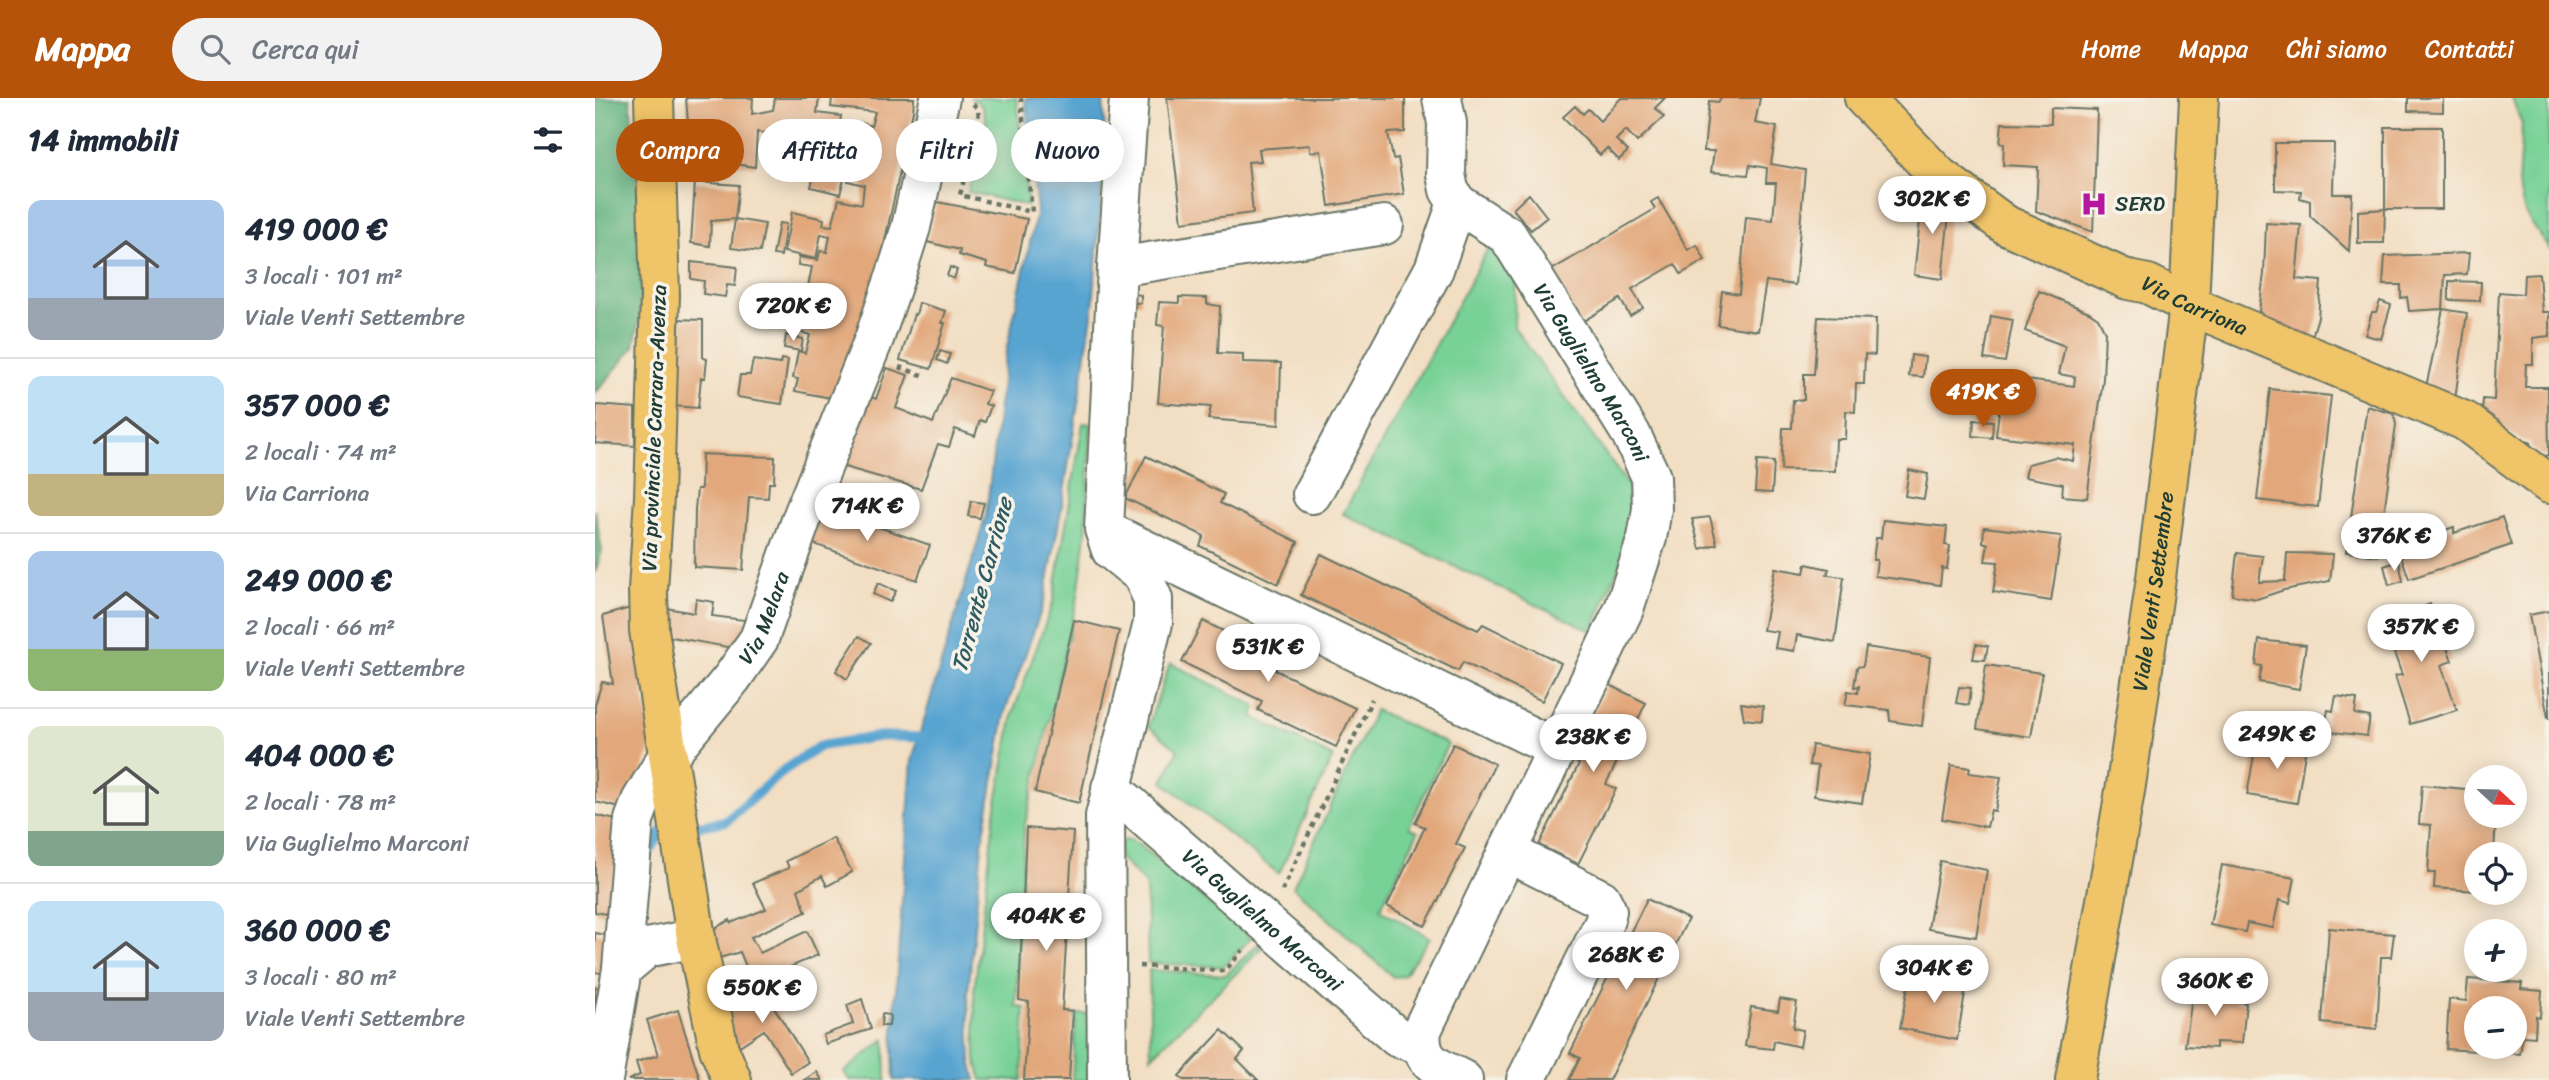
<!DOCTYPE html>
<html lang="it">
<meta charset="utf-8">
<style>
body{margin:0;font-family:Sriracha,sans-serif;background:#f2f2f3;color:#1f2937;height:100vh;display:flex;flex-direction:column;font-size:26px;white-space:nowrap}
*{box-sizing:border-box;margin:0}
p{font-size:23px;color:#747a83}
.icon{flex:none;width:38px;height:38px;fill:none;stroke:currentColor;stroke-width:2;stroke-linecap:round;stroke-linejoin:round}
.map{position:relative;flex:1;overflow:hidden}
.sheet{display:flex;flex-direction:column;background:#fff;width:595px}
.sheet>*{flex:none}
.top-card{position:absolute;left:21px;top:21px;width:665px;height:63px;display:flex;gap:14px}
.needle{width:46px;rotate:112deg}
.fabs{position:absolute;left:1869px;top:667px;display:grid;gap:14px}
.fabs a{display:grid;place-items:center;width:63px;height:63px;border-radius:50%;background:#fff;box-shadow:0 4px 18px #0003;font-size:35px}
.price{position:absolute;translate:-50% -60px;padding:0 16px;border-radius:24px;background:#fff;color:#222;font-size:23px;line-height:46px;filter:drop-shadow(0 2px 4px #0008)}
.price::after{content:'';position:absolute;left:50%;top:42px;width:21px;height:16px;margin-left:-10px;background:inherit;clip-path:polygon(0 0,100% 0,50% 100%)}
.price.selected{background:#b45309;color:#fff}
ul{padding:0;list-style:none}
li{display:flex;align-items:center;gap:21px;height:175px;padding:0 28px}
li+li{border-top:2px solid #e0e1e3}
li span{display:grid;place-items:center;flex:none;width:196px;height:140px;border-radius:14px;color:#555}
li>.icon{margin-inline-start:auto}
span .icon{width:84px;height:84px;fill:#fffc;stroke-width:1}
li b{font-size:30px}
h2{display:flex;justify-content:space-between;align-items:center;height:84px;padding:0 28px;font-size:30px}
.chip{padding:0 24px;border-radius:32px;background:#fff;box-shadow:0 4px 18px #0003;font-size:24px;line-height:63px}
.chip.selected{background:#b45309;color:#fff}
header{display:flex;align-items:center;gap:42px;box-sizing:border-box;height:98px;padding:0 35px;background:#b45309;color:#fff}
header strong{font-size:33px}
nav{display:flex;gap:38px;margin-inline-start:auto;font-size:24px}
.search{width:490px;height:63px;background:#f2f2f3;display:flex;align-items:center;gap:18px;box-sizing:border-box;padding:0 24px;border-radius:38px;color:#747a83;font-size:26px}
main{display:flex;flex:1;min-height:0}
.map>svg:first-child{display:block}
</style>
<header>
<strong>Mappa</strong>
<div class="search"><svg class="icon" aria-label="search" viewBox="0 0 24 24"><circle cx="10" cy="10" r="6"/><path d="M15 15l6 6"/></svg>Cerca qui</div>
<nav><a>Home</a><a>Mappa</a><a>Chi siamo</a><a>Contatti</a></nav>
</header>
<main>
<section class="sheet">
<h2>14 immobili<svg class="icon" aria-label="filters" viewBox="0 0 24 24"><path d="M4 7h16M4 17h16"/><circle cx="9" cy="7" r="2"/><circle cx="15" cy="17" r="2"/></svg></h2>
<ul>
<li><span style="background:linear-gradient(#a9c7e8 70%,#9aa5b1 0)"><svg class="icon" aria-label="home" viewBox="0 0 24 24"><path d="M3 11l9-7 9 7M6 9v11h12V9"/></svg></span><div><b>419 000 €</b><p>3 locali · 101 m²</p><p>Viale Venti Settembre</p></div></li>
<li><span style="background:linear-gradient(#bfe0f5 70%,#c2b280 0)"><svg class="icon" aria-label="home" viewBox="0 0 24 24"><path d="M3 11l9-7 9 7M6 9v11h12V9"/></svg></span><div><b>357 000 €</b><p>2 locali · 74 m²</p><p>Via Carriona</p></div></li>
<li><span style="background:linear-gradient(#a9c7e8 70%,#8fb573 0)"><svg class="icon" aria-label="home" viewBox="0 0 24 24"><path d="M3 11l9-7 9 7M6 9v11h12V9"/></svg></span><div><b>249 000 €</b><p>2 locali · 66 m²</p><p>Viale Venti Settembre</p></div></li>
<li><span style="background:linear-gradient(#dfe7d0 75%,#7fa58c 0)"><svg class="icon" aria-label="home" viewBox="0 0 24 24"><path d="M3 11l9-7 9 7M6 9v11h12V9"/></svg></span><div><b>404 000 €</b><p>2 locali · 78 m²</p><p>Via Guglielmo Marconi</p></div></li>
<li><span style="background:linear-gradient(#bfe0f5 65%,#9aa5b1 0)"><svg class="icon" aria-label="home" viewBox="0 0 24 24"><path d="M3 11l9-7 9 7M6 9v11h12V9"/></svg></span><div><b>360 000 €</b><p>3 locali · 80 m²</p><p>Viale Venti Settembre</p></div></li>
</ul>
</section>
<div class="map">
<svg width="1954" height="982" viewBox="0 0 1954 982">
<rect width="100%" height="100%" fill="#f7f3e8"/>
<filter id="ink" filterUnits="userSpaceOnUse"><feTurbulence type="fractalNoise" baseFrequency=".0143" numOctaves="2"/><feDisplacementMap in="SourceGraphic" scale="14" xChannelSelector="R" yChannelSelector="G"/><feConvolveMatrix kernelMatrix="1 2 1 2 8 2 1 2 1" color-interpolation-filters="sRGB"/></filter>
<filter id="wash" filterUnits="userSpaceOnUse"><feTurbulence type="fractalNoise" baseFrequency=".00686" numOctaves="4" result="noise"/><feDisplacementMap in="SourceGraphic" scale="28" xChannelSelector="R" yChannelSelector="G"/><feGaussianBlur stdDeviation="1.57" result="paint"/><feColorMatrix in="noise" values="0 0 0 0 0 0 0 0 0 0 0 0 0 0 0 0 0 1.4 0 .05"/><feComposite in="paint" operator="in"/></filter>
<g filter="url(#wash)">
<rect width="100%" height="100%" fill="#f2dec2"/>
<g fill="#78d197" stroke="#4c8766" stroke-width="2">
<polygon points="376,0 422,0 433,108 373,94 391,23 387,8"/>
<polygon points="1917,0 1954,0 1954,151 1930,115 1923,87 1927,26"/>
<polygon points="897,143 921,175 919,229 1035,390 1040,401 1030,454 997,533 748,416"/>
<polygon points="488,325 496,326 491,436 483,498 429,731 421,909 430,910 427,982 387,982 381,962 379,894 399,720 418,615 458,504"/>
<polygon points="575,565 661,608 658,619 738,659 684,776 568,684 583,652 553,628"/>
<polygon points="780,612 853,646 814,729 823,734 785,811 835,840 808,878 798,879 698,789"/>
<polygon points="532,741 542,745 656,840 628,869 553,865 551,787 524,759 524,746"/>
<polygon points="662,847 666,851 556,959 554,872 631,877"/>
<polygon points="481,916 497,916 499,982 477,982"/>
<polygon points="290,941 291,982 254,982 249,974"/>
</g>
<g fill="#62b380" stroke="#40785a" stroke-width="2">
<polygon points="0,0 35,0 48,154 45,217 39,249 0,296"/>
<polygon points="0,412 7,453 0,475"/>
</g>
<polygon fill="#59a4d1" stroke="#3c7082" stroke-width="2" points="430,0 508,0 510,40 498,211 466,413 449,504 411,611 387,747 373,896 376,962 381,982 299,982 298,952 302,874 317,662 391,417 410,258 442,113"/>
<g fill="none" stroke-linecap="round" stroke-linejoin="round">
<g stroke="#59a4d1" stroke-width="10">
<polyline points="104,728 131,723 189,672 225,648 287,638 335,640"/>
<polyline points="55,753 66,734"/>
</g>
</g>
<g id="blocks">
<g fill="#e2a87b" fill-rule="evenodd">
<polygon points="91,0 158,0 157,16 178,12 180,0 224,0 222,15 246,18 243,40 209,36 208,45 190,43 190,37 162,34 160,69 126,64 122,25 93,25"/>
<polygon points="237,0 319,0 318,13 283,175 241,301 200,293 203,281 198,280 203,253 210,255 215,237 204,233 217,169 203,167 204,159 223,162 225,153 232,154 235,138 226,136 221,161 189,154 197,114 229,121 228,127 237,128 244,101 267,106 269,87 253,83 267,25 276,28 280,14 236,9"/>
<polygon points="572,0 810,0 810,34 793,35 798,61 803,60 809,96 734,108 726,53 715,54 715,47 664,51 666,63 653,64 658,115 587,124"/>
<polygon points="1026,0 1070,0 1060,10 1069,19 1042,44 1031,32 1021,42 1033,53 1024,62 1012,50 1005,57 968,19 980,8 988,16 993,11 1005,23"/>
<polygon points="1125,0 1165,0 1160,25 1182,29 1176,66 1210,72 1200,187 1171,183 1163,233 1123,227 1127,193 1144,196 1151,119 1178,122 1181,85 1171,85 1172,70 1155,67 1153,77 1116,74 1119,53 1109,53 1114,3 1124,4"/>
<polygon points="1813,0 1848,0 1848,14 1813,13"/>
<polygon points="1456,10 1502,12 1498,134 1441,113 1443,69 1408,67 1409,45 1405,45 1407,25 1456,26"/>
<polygon points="1790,29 1847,29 1847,111 1790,111 1789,145 1763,145 1763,113 1790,111"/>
<polygon points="82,37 107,39 108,63 83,59"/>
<polygon points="1680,45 1739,45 1738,96 1757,96 1754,153 1715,118 1715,103 1705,100 1706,93 1680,92"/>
<polygon points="220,74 249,81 245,96 216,89"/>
<polygon points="100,84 144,87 140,121 116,123 115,148 96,145"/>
<polygon points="1329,86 1355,107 1347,181 1319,177"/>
<polygon points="934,96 952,119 936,132 918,111"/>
<polygon points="1063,100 1093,152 1102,147 1110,162 1086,176 1080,166 1037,191 1048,210 1035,218 1025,201 985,225 955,173 1060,111 1056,104"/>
<polygon points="342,104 432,121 420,175 391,169 392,165 364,157 365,152 332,144"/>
<polygon points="140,121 170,126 165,154 136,150"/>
<polygon points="184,125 191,126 186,158 178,157"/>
<polygon points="1671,125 1706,127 1701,181 1726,183 1723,219 1716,242 1675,227 1664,213 1669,176"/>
<polygon points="1874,155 1872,176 1850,177 1848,211 1814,213 1812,199 1806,200 1806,187 1788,187 1790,158"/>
<polygon points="96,164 142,169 140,188 132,187 130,199 108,196 109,183 96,181"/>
<polygon points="355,169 362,172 359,181 352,178"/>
<polygon points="1944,176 1947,214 1954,214 1954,238 1938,240 1938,266 1931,266 1930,289 1953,289 1954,357 1947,359 1936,349 1935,344 1925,342 1887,316 1888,301 1899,302 1904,194 1928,196 1929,177"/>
<polygon points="1854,183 1886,184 1885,203 1854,202"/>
<polygon points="1444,193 1494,214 1503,220 1510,234 1508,281 1492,400 1467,398 1468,386 1430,379 1433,366 1460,359 1478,363 1480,347 1401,338 1408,279 1479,288 1480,279 1464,276 1470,248 1430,233"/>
<polygon points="537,196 546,197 546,205 537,205"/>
<polygon points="584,199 612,200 612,206 625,208 623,255 648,256 648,264 686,265 684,327 613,321 616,309 563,305 569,228 562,227 564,204 584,205"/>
<polygon points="1785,203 1796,207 1786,241 1770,237 1777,214 1781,214"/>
<polygon points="324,205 351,213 347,225 350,225 336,271 305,262 319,216 321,217"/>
<polygon points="1848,211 1872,215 1860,301 1831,289"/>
<polygon points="1396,218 1418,222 1410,264 1389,261"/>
<polygon points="1223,219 1281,221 1280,257 1270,256 1269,286 1261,286 1260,314 1251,313 1250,341 1241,341 1240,373 1186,372 1188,330 1197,330 1198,302 1209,302 1209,276 1219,276"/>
<polygon points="82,221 108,222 108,260 112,261 110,280 106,280 103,310 78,308"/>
<polygon points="191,237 208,241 206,253 189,250"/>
<polygon points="345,253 355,256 352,266 342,262"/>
<polygon points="1316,257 1330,259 1328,279 1314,278"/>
<polygon points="186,261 193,262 187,306 142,299 145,277 155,277 158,262 185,266"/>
<polygon points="292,270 313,277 301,310 338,325 356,280 395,293 390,306 396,308 390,324 385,322 380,338 360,331 354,349 343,346 326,391 239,366 268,295 281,301"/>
<polygon points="1675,291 1736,298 1723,409 1662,402"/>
<polygon points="2,307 40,310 40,348 0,345"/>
<polygon points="1772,308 1799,316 1801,327 1783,458 1751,454"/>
<polygon points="1379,322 1398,323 1397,340 1378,338"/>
<polygon points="107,356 180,359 179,385 174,385 173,400 154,399 148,472 99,469 100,411 102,391 106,391"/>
<polygon points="551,358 629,396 625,405 703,444 683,486 605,448 609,438 530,400"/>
<polygon points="1162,363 1179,364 1177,395 1160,394"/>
<polygon points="1314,372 1333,376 1329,401 1310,398"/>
<polygon points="376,403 389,405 385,420 373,418"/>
<polygon points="222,407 335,447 322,482 210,443"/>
<polygon points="1115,419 1122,446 1105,451 1097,421"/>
<polygon points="1907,419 1916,447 1814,481 1803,448 1859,429 1859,435"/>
<polygon points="1288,422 1352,429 1350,447 1355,448 1352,471 1347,470 1345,487 1280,478 1282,462 1278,462 1281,440 1286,440"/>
<polygon points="1389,429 1466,438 1456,503 1398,494 1403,464 1390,463 1393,446 1388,444"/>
<polygon points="1642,455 1668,458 1664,484 1690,483 1692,455 1738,456 1735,483 1689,492 1662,501 1637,497"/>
<polygon points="726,456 883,532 888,526 966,565 947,603 868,564 863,573 706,497"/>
<polygon points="1804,463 1808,483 1794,487 1789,468"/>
<polygon points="1211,466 1234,471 1232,477 1249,479 1240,544 1202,537 1199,553 1180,550 1183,534 1168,532 1180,470 1209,475"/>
<polygon points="283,485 301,493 295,504 278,496"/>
<polygon points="101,501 119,504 117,518 157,523 143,551 71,538 66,509 99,515"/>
<polygon points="1835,506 1857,563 1846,567 1862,612 1815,626 1800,578 1807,577 1788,524"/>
<polygon points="35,510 57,646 34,712 0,704 0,607 7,584 18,586 8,518"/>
<polygon points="1954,513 1954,620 1953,620 1934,517"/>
<polygon points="479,522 524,533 484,705 440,694"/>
<polygon points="608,523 685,561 680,572 760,610 741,649 663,612 667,603 587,564"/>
<polygon points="264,538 276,545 252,581 241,573"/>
<polygon points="1664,542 1711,547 1704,591 1664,584 1667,568 1661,567"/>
<polygon points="1381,546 1393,548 1390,562 1378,561"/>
<polygon points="1271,549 1335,559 1327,628 1295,623 1294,612 1250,607 1253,593 1263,595 1264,588 1259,589 1262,569 1268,568"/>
<polygon points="1391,567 1447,575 1436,639 1382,631"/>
<polygon points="1013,586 1051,605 1011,686 1021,691 983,766 944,747 984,666 975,661"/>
<polygon points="1364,589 1376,590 1374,607 1361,605"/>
<polygon points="1741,598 1762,601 1760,616 1775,619 1772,638 1729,633 1733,612 1738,613"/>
<polygon points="1146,605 1168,608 1167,623 1149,621"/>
<polygon points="1662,640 1711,649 1702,705 1652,697"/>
<polygon points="858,646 900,666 861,746 870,750 830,828 792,808 830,729 820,725"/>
<polygon points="1217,647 1275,656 1267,705 1219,698 1223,668 1214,667"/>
<polygon points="1356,667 1375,670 1374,675 1406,679 1400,713 1396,712 1392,729 1347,721"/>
<polygon points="1827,687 1881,692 1881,718 1901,718 1899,756 1881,756 1881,793 1839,790 1840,775 1833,775 1836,727 1824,726"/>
<polygon points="0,717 29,724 11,816 0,814"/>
<polygon points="431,730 478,734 467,912 478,913 474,982 429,982 434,904 424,902"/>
<polygon points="238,740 257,774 232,788 227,778 203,792 211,814 156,839 165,855 212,833 223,857 158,885 145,854 121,861 116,832 135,822 136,825 171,811 158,785 194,770 191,763"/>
<polygon points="1345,763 1392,772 1381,839 1333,831"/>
<polygon points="1627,767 1700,780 1695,805 1684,802 1678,830 1652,825 1650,834 1615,827"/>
<polygon points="1052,801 1093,821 1014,982 974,982 985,960 975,955"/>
<polygon points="1734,830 1799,836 1796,859 1786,859 1782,931 1727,925"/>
<polygon points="0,835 15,838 11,876 0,874"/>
<polygon points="1316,872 1372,884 1362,942 1305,930"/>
<path d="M1873,881L1927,885L1926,891L1947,893L1945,919L1941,918L1940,939L1928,938L1925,956L1851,951L1854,901L1871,903ZM1881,910H1920V948H1881Z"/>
<polygon points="1599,886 1641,894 1640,903 1651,905 1647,945 1621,944 1621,950 1590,948"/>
<polygon points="0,889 9,891 0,942"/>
<polygon points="146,889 171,896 213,964 196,975 169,932 140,951 130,898"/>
<polygon points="267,901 276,931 231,946 228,937 258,926 252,907"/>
<polygon points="1185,901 1202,904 1198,930 1208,932 1205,949 1179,943 1178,951 1150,948 1156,909 1183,913"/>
<polygon points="83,912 105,982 33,982 45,977 41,964 63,957 52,922"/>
<polygon points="287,916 295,917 294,928 286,928"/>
<polygon points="627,932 649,953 642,961 663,982 589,982 584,978"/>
<polygon points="222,974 227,982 209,982"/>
</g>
</g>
</g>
<g filter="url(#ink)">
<use href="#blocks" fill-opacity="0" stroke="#697566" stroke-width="2"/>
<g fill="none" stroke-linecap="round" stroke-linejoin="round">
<g stroke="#697566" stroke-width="42">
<g id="minor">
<path id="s1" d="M847,0L852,25L851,76L854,92L862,105L913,138L1036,336L1056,379L1057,411L1052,440L1029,511L827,932C823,965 843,969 868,982"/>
<polyline points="522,169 789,127"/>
<polyline points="717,396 839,171 862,105"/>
<polyline points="520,437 962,651"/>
<path id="s2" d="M516,690L803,940L825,946"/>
<polyline points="912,754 1006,801 1012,813 1009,825 931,982"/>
<path id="s3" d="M27,871L39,722L46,703L72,659L137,580L164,541L208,417L279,241L303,170L316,129L345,0"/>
<polyline points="8,982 27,871 52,850 101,840"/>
<polyline points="512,982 510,718 558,525 558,501 547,477 516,452 509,431 522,169 534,0"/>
</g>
</g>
<g stroke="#697566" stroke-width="42">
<g id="major">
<polyline points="59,0 65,197 59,399 53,492 54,532 101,840 124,951 137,982"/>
<path id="s4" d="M1269,0L1344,78L1411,127L1533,182L1553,186L1594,207L1870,323L1954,386"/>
<path id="s5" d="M1480,982L1531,687L1561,480L1594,207L1604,0"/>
</g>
</g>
<g stroke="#697566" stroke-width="4.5" stroke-dasharray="5 5" stroke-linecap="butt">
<polyline points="378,6 383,11 384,22 365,97 437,114 426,0"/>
<polyline points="304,269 330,278"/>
<polyline points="687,793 777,601"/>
<polyline points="544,868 630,873 648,852"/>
</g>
<use href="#minor" stroke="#fff" stroke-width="38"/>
<use href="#major" stroke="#f0c469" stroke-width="38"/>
</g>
</g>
<defs>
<g id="hospital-bare" transform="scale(2.1)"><path d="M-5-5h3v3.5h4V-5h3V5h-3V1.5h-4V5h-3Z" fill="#b5179e" stroke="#f7f3e8" stroke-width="2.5" paint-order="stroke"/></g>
</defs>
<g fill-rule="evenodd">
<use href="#hospital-bare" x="1499" y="106"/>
</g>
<g text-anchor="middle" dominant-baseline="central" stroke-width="7" stroke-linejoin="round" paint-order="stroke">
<g font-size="21" fill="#1f3d34" stroke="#f7f3e8" text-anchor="start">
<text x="1520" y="106">SERD</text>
</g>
<g font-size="21" fill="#1f3d34" stroke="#f7f3e8">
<text stroke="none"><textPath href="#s4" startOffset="397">Via Carriona</textPath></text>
<text stroke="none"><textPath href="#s1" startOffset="329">Via Guglielmo Marconi</textPath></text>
<text transform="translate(59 330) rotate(-88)">Via provinciale Carrara-Avenza</text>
<text stroke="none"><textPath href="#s5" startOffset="495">Viale Venti Settembre</textPath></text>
<text stroke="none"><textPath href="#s3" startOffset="392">Via Melara</textPath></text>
<text stroke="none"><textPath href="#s2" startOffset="201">Via Guglielmo Marconi</textPath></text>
</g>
<g font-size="23" font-style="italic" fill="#305c63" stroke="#f7f3e8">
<text transform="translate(387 487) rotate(-75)">Torrente Carrione</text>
</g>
</g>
</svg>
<div class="fabs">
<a><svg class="needle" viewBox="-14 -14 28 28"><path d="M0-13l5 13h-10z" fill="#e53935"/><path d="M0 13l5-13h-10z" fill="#747a83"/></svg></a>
<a><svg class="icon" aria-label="locate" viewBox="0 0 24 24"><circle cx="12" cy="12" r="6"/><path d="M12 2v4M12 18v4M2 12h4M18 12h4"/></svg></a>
<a>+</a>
<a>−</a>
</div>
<b class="price" style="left:1337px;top:138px">302K €</b>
<b class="price" style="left:198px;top:245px">720K €</b>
<b class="price selected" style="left:1388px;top:331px">419K €</b>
<b class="price" style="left:272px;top:445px">714K €</b>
<b class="price" style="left:1799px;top:475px">376K €</b>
<b class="price" style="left:1826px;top:566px">357K €</b>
<b class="price" style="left:673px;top:586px">531K €</b>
<b class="price" style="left:1682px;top:673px">249K €</b>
<b class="price" style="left:998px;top:676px">238K €</b>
<b class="price" style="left:451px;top:855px">404K €</b>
<b class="price" style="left:1031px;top:894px">268K €</b>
<b class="price" style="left:1339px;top:907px">304K €</b>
<b class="price" style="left:1620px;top:920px">360K €</b>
<b class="price" style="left:167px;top:927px">550K €</b>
<div class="top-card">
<a class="chip selected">Compra</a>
<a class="chip">Affitta</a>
<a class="chip">Filtri</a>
<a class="chip">Nuovo</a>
</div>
</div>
</main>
